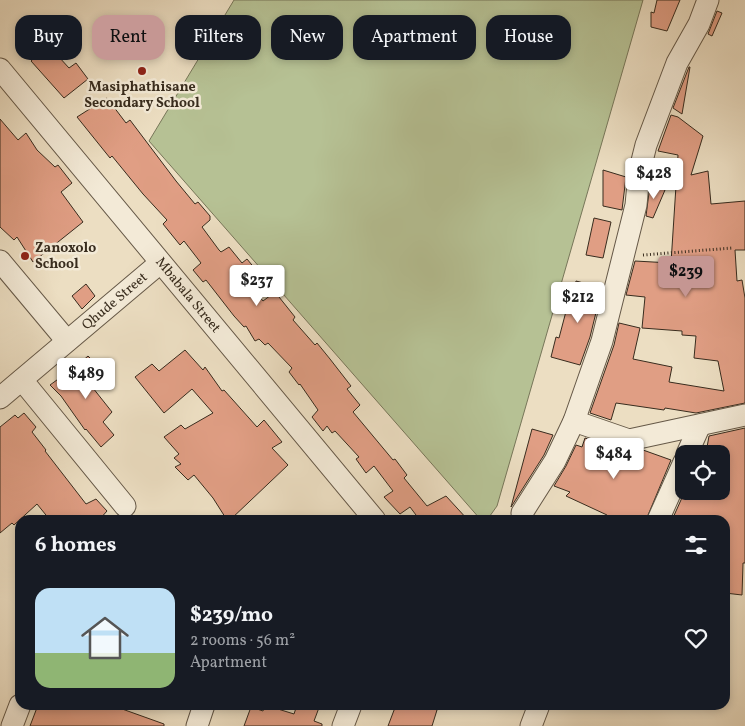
<!DOCTYPE html>
<meta charset="utf-8">
<style>
body{margin:0;font-family:Vollkorn,serif;background:#20242c;color:#f1f3f6;height:100vh;display:flex;flex-direction:column;font-size:19px;white-space:nowrap}
*{box-sizing:border-box;margin:0}
p{font-size:16px;color:#9ea1a6}
.icon{flex:none;width:28px;height:28px;fill:none;stroke:currentColor;stroke-width:2;stroke-linecap:round;stroke-linejoin:round}
.map{position:relative;flex:1;overflow:hidden}
.side{position:absolute;left:15px;top:515px;width:715px;height:195px;display:flex;flex-direction:column;background:#171b24;border-radius:15px;box-shadow:0 2px 8px #0003}
.side>*{flex:none}
.hud{position:absolute;left:15px;top:15px;width:715px;height:45px;display:flex;gap:10px}
.controls{position:absolute;left:675px;top:445px;display:grid;gap:10px}
.controls a{display:grid;place-items:center;width:55px;height:55px;border-radius:10px;background:#171b24;box-shadow:0 2px 8px #0003;font-size:25px}
.price{position:absolute;translate:-50% -42px;padding:0 11px;border-radius:5px;background:#fff;color:#222;font-size:16px;line-height:32px;filter:drop-shadow(0 1px 2px #0008)}
.price::after{content:'';position:absolute;left:50%;top:30px;width:15px;height:11px;margin-left:-8px;background:inherit;clip-path:polygon(0 0,100% 0,50% 100%)}
.price.selected{background:#c59692;color:#111}
ul{padding:0;list-style:none}
li{display:flex;align-items:center;gap:15px;height:125px;padding:0 20px}
li span{display:grid;place-items:center;flex:none;width:140px;height:100px;border-radius:15px;color:#555}
li>.icon{margin-inline-start:auto}
span .icon{width:60px;height:60px;fill:#fffc;stroke-width:1}
li b{font-size:21px}
h2{display:flex;justify-content:space-between;align-items:center;height:60px;padding:0 20px;font-size:21px}
.tag{padding:0 18px;border-radius:15px;background:#171b24;box-shadow:0 2px 8px #0003;font-size:18px;line-height:45px}
.tag.selected{background:#c59692;color:#111}
.map>svg:first-child{display:block}
</style>
<div class="map">
<svg width="745" height="726" viewBox="0 0 745 726">
<rect width="100%" height="100%" fill="#ecdec2"/>
<filter id="stains"><feTurbulence type="fractalNoise" baseFrequency=".004" numOctaves="4"/><feColorMatrix values="0 0 0 0 .2 0 0 0 0 .09 0 0 0 0 .02 0 0 0 .5 -.17"/></filter>
<radialGradient id="worn" r=".72"><stop offset=".6" stop-color="#630" stop-opacity="0"/><stop offset="1" stop-color="#630" stop-opacity=".3"/></radialGradient>
<polygon fill="#b6c194" stroke="#777659" points="234,0 643,0 497,506 487,520 481,520 149,141"/>
<g fill="#e09e84" stroke="#382c1e">
<polygon points="657,0 680,0 667,31 651,27 651,12 654,13"/>
<polygon points="717,11 722,13 712,36 708,34"/>
<polygon points="48,45 69,68 76,63 88,79 64,98 31,61"/>
<polygon points="689,67 690,67 682,114 673,108"/>
<polygon points="107,98 126,123 130,120 176,181 195,204 198,202 210,216 210,220 202,227 219,250 221,252 229,247 242,263 247,259 256,270 246,281 263,301 275,292 295,317 293,320 315,345 317,343 330,359 351,386 347,389 360,405 353,412 393,460 395,459 407,475 404,478 427,506 446,496 468,520 408,520 416,515 410,507 400,514 384,497 393,491 374,466 366,473 356,459 359,457 335,431 332,433 327,426 323,431 312,417 318,410 300,384 299,385 289,372 292,368 268,343 265,345 259,339 255,341 246,326 244,327 234,316 206,280 203,282 193,270 201,263 184,241 180,245 163,224 167,220 143,194 112,156 110,158 77,117"/>
<polygon points="671,115 678,117 703,136 691,175 708,171 711,204 745,201 745,250 735,250 737,281 742,280 745,298 745,403 696,413 665,408 664,410 616,403 611,420 590,413 614,345 619,323 640,328 633,359 672,367 669,382 724,391 718,361 694,358 696,336 682,335 682,331 642,328 645,297 626,295 635,261 671,263 678,155 658,151"/>
<polygon points="0,119 18,140 26,133 37,150 55,167 58,165 72,183 61,192 83,222 33,262 17,237 14,240 0,227"/>
<polygon points="603,170 626,177 622,210 603,206"/>
<polygon points="650,185 665,190 653,218 646,216"/>
<polygon points="594,218 611,222 603,258 586,255"/>
<polygon points="576,281 602,288 590,337 580,365 551,357 556,337 559,338 569,300 572,301"/>
<polygon points="86,284 95,296 82,309 72,296"/>
<polygon points="185,350 203,370 205,367 222,391 224,390 257,427 264,420 282,442 272,448 288,465 230,520 227,520 213,498 194,475 188,480 175,467 181,464 174,458 179,454 164,437 181,425 185,429 213,413 192,389 164,413 135,377 152,364 159,371"/>
<polygon points="88,356 93,361 94,360 103,371 89,383 112,412 103,422 114,435 101,447 86,429 85,430 61,396 50,385 61,377 62,379"/>
<polygon points="24,413 36,427 32,432 46,450 45,451 86,504 96,499 107,511 99,520 50,520 37,504 14,525 12,523 0,533 0,427 15,415 18,418"/>
<polygon points="745,428 745,563 743,563 742,595 725,593 725,520 672,520 685,491 721,491 721,454 706,453 709,436"/>
<polygon points="532,429 553,435 544,455 511,507"/>
<polygon points="585,438 625,452 643,450 671,460 646,520 606,520 607,515 566,496 570,492 554,486 566,466 576,445 582,447"/>
<polygon points="38,705 111,705 164,724 164,726 30,726"/>
<polygon points="265,705 294,714 297,705 320,705 314,721 322,724 322,726 244,726 251,707 263,711"/>
<polygon points="396,705 424,705 437,710 432,726 388,726"/>
</g>
<g fill="none" stroke-linecap="round" stroke-linejoin="round">
<g stroke="#655847" stroke-width="23">
<g id="minor">
<path id="s1" d="M0,69L375,520"/>
<polyline points="0,261 67,341"/>
<polyline points="22,380 125,506"/>
<path id="s2" d="M0,398L160,263"/>
<polyline points="574,421 629,440 745,415"/>
<polyline points="687,454 700,425"/>
<polyline points="522,513 555,461 574,421 602,341 636,205 639,173 646,145 677,63 699,24 708,0"/>
<polyline points="658,520 684,462"/>
<polyline points="12,726 20,705"/>
<polyline points="197,726 204,705"/>
<polyline points="343,726 351,705"/>
<polyline points="531,726 539,705"/>
</g>
</g>
<polyline stroke="#382c1e" stroke-width="3" stroke-dasharray="1 2.5" stroke-linecap="butt" points="643,255 732,248"/>
<use href="#minor" stroke="#f3ead7" stroke-width="21"/>
</g>
<g fill="#8f2418" stroke="#f3ead7" stroke-width="2">
<circle cx="142" cy="71" r="5"/>
<circle cx="25" cy="256" r="5"/>
</g>
<g text-anchor="middle" dominant-baseline="central" stroke-width="5" stroke-linejoin="round" paint-order="stroke">
<g font-size="14" font-weight="bold" fill="#382c1e" stroke="#f3ead7">
<text x="142" y="87">Masiphathisane<tspan x="142" dy="16">Secondary School</tspan></text>
<text x="35" y="248" text-anchor="start">Zanoxolo<tspan x="35" dy="16">School</tspan></text>
</g>
<g font-size="14" fill="#382c1e" stroke="#f3ead7">
<text stroke="none"><textPath href="#s1" startOffset="294">Mbabala Street</textPath></text>
<text stroke="none"><textPath href="#s2" startOffset="150">Qhude Street</textPath></text>
</g>
</g>
<rect width="100%" height="100%" filter="url(#stains)"/>
<rect width="100%" height="100%" fill="url(#worn)"/>
</svg>
<div class="controls">
<a><svg class="icon" aria-label="locate" viewBox="0 0 24 24"><circle cx="12" cy="12" r="6"/><path d="M12 2v4M12 18v4M2 12h4M18 12h4"/></svg></a>
</div>
<b class="price" style="left:654px;top:200px">$428</b>
<b class="price selected" style="left:686px;top:298px">$239</b>
<b class="price" style="left:257px;top:307px">$237</b>
<b class="price" style="left:578px;top:324px">$212</b>
<b class="price" style="left:86px;top:400px">$489</b>
<b class="price" style="left:614px;top:480px">$484</b>
<div class="hud">
<a class="tag">Buy</a>
<a class="tag selected">Rent</a>
<a class="tag">Filters</a>
<a class="tag">New</a>
<a class="tag">Apartment</a>
<a class="tag">House</a>
</div>
<section class="side">
<h2>6 homes<svg class="icon" aria-label="filters" viewBox="0 0 24 24"><path d="M4 7h16M4 17h16"/><circle cx="9" cy="7" r="2"/><circle cx="15" cy="17" r="2"/></svg></h2>
<ul>
<li><span style="background:linear-gradient(#bfe0f5 65%,#8fb573 0)"><svg class="icon" aria-label="home" viewBox="0 0 24 24"><path d="M3 11l9-7 9 7M6 9v11h12V9"/></svg></span><div><b>$239/mo</b><p>2 rooms · 56 m²</p><p>Apartment</p></div><svg class="icon" aria-label="heart" viewBox="0 0 24 24"><path d="M12 20l-8-8c-3-5 5-10 8-4 3-6 11-1 8 4z"/></svg></li>
</ul>
</section>
</div>
